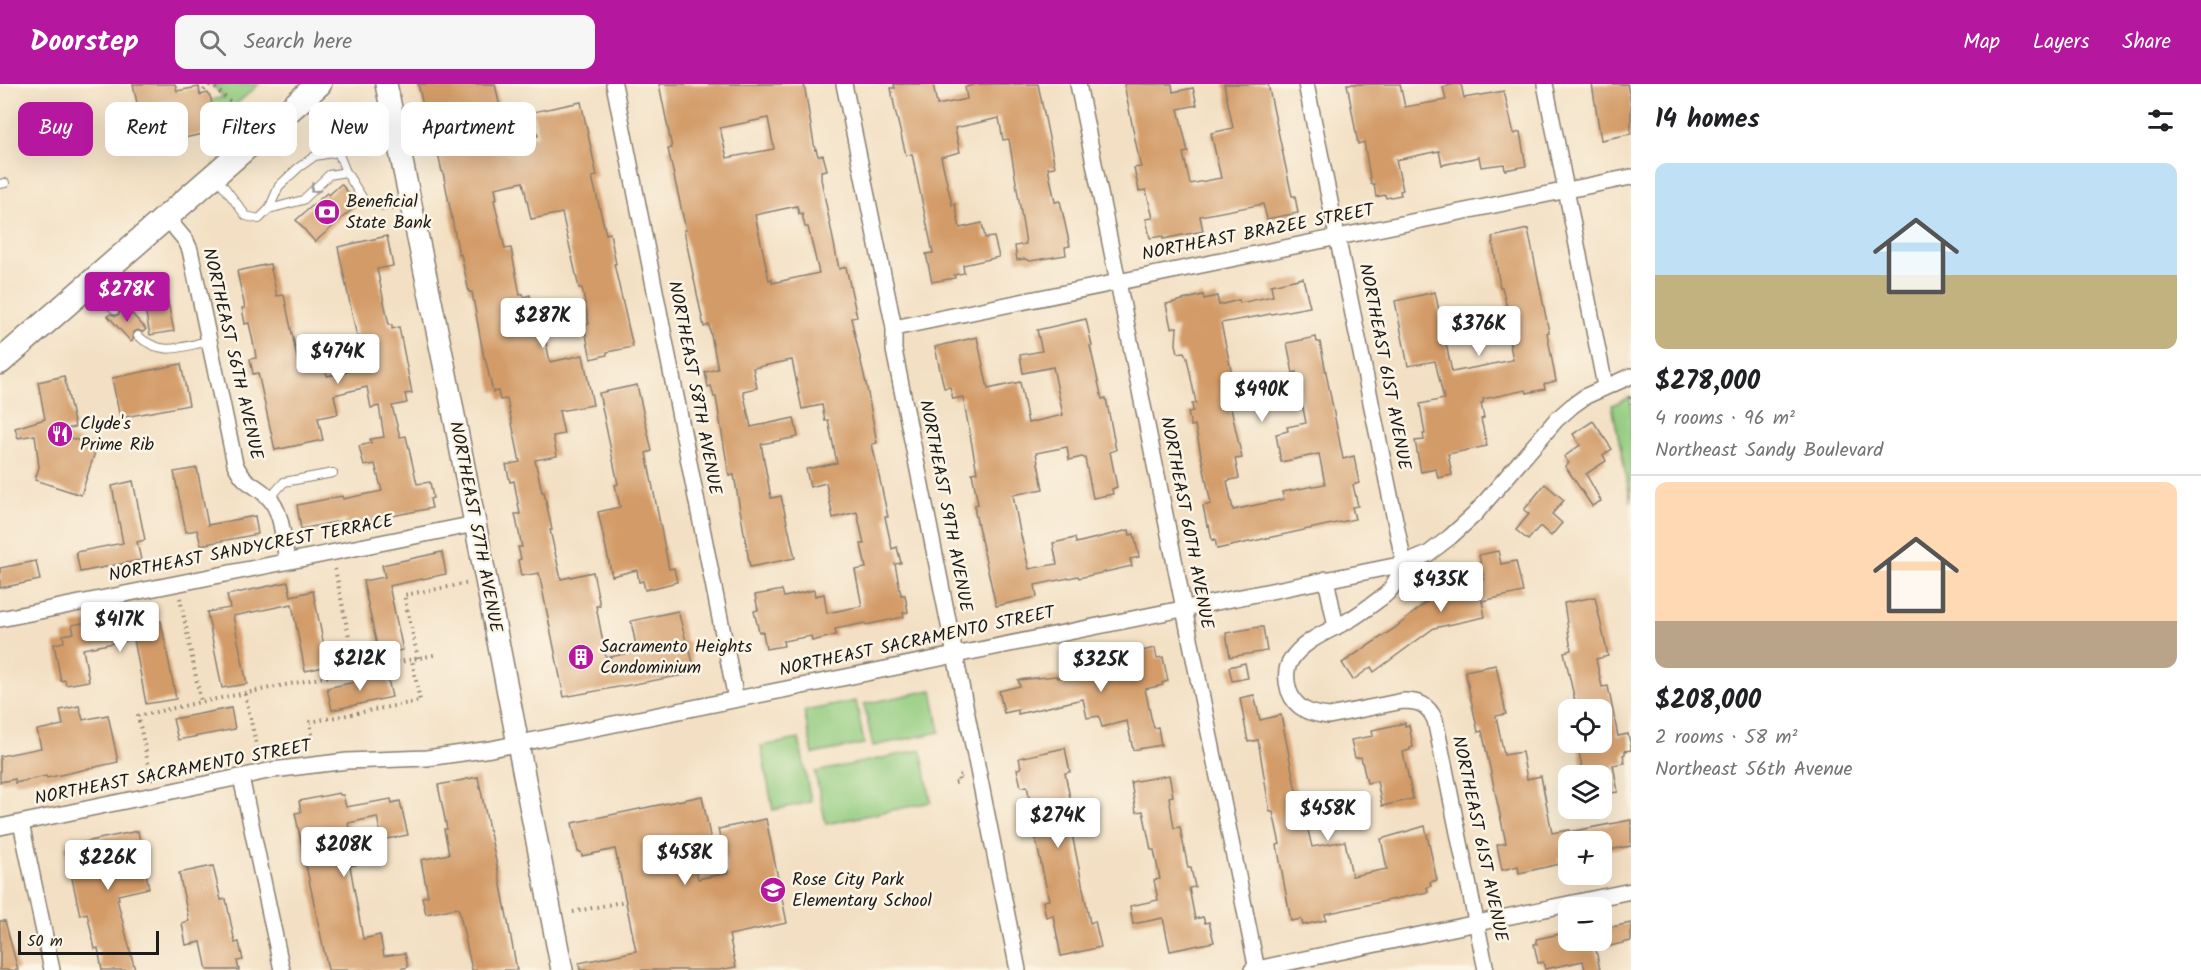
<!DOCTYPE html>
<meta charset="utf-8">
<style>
body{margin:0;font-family:Kalam,sans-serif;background:#f6f6f6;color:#202124;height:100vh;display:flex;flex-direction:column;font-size:22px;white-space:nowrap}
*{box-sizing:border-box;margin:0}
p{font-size:20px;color:#757577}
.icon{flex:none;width:33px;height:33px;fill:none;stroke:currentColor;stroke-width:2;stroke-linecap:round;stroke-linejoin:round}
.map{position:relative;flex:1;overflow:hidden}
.sheet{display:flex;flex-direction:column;background:#fff;width:570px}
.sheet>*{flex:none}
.top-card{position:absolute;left:18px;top:18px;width:570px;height:54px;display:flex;gap:12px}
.controls{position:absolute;left:1558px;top:615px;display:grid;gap:12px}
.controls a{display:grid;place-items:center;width:54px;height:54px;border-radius:12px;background:#fff;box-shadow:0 6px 24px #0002;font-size:30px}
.scale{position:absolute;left:18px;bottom:15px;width:141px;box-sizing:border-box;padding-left:6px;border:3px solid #1c1c1c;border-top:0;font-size:16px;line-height:21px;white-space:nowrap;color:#1c1c1c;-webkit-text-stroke:4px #fcf5e5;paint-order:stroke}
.price{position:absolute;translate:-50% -51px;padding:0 14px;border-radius:6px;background:#fff;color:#222;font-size:20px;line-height:39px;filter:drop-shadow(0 2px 3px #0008)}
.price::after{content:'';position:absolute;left:50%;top:36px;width:18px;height:14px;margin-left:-9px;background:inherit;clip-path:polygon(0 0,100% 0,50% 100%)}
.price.active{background:#b5179e;color:#fff}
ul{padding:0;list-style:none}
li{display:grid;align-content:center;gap:12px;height:318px;padding:0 24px}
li+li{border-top:2px solid #e0e0e0}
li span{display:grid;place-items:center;height:186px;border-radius:12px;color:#555}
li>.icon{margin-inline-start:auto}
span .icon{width:108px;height:108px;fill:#fffc;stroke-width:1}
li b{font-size:26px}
h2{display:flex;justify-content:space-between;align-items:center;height:72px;padding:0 24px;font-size:26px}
.chip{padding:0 21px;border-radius:12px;background:#fff;box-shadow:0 6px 24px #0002;font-size:21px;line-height:54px}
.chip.active{background:#b5179e;color:#fff}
header{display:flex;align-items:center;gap:36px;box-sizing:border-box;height:84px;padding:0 30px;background:#b5179e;color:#fff}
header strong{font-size:28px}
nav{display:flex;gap:33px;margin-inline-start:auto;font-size:21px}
.search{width:420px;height:54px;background:#f6f6f6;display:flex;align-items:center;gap:15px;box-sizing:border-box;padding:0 21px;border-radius:12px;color:#757577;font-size:22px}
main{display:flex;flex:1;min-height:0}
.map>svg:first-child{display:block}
</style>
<header>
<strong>Doorstep</strong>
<div class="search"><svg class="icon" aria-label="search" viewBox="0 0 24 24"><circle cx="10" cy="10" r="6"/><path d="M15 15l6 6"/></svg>Search here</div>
<nav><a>Map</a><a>Layers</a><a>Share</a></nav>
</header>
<main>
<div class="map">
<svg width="1631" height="886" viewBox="0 0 1631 886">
<rect width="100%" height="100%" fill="#fcf5e5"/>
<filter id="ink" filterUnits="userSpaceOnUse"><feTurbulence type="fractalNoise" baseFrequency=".0167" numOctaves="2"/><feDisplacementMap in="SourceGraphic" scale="12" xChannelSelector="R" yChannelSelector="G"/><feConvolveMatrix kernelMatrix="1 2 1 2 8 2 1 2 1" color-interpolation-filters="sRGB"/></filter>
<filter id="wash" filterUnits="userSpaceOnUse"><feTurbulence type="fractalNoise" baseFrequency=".008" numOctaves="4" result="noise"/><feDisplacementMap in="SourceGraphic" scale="24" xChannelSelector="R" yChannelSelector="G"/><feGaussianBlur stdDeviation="1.35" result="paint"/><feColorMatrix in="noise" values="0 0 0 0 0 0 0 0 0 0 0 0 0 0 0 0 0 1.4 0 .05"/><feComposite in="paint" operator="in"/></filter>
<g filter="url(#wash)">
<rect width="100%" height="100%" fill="#f3e0c4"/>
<g fill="#93cc80" stroke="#58744e" stroke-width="1.5">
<polygon points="211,0 259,0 214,40 212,16 224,13"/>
<polygon points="1631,313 1631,418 1612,321"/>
<polygon points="932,606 940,648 873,662 864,620"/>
<polygon points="856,617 864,660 813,670 804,627"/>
<polygon points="799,655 811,718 773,726 761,662"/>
<polygon points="921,666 931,718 826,740 815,688"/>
</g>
<g id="blocks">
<g fill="#d39b67" fill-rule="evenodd">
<polygon points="133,0 175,0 177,7 199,3 200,11 208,9 211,15 214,40 206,41 208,49 146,62"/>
<polygon points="418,0 495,0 501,28 492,30 499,60 538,52 533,28 581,18 597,92 592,93 606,150 610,149 616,180 614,180 633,263 607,268 607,271 591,275 584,241 589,240 582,204 579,204 562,129 531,135 523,98 495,104 497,115 494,116 505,165 511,164 520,211 523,210 524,213 530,211 534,232 549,229 552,248 544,249 550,278 583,271 593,321 559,327 564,350 553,352 557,372 535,376 542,408 544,408 552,446 550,446 561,495 593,488 600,522 596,522 606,574 637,567 631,537 678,527 686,557 688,557 695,589 564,613 539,489 521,492 518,476 521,475 518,463 522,463 515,430 520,430 514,397 510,398 506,381 520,378 507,315 500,316 498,307 493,308 485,274 484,274 472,208 469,208 461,170 459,171 443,88 442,88 432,42 428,43"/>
<path d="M659,0H804L815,66L816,65L818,72L823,71L827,86L821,87V95L839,185L846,183L857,233L851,234L867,304L877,359L872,360L888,433H885L892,465L897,463L901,479L895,480L901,511H905L908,528L903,529L904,533L866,541L865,539L835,545L836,551L812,557L811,552L783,557L784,562L766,565L763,548H759L754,527L758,526L755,511L782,506L784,513L814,506L815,512L824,510L827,529L862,522L855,486L866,484L861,460H864L857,428L833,434L826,399L810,403L806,385L837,379L828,336L825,337L822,321L802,325L792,276L753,284L757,304L743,307L751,343L794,334L798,353L761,360L771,414L781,412L795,474L750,483L734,391L729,392L716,313H714L711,302L708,303L705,288L718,285L709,241L704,243L690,176L684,146H686L668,65L672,64ZM768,34L774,65L727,74L720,44ZM797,122L799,130L802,129L805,143H808L819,189L772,199V195L769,196L755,131Z"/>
<polygon points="894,0 933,0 937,21 967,15 965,3 978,0 1038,0 1055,83 1048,84 1055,118 1060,117 1070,162 1065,163 1066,171 1030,177 1025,175 1017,176 1015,162 1026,160 1009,55 1003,56 999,34 955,44 960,68 941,73 952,121 955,120 960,144 982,139 985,154 994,153 999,173 963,181 964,189 954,191 955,194 932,198 926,170 933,169 912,70 906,71 895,26 891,4 895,4"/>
<polygon points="1124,0 1172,0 1173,8 1193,4 1197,21 1178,25 1188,68 1183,69 1190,100 1221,94 1211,49 1233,44 1224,0 1268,0 1290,103 1292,112 1295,112 1298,129 1267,135 1263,120 1200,132 1203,147 1163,155 1163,152 1150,154 1146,135 1153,134 1146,106 1139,107 1134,84 1141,83 1140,80"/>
<polygon points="1347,0 1400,0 1405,23 1446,16 1443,3 1455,0 1461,0 1464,14 1504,7 1514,50 1520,48 1526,82 1505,86 1504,80 1481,83 1479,73 1442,81 1439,67 1396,76 1403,106 1400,107 1401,111 1386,114 1385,111 1376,113 1374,100 1371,100 1364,58 1358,60"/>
<polygon points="1592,0 1627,0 1631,19 1631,50 1601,56"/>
<polygon points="341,100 358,120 315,158 296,136 327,109 329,111"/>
<polygon points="1528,145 1549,248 1547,249 1556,297 1544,300 1545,305 1527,309 1526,306 1483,315 1483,319 1481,319 1484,334 1481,335 1487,362 1448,370 1452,391 1438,394 1436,385 1421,388 1415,357 1424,356 1423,350 1425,350 1420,320 1444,315 1435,277 1408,282 1395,217 1435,208 1452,288 1513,276 1507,245 1512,244 1502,203 1500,203 1492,153"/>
<polygon points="387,152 393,182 377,185 389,241 392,241 392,245 399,243 412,309 405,310 407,319 392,322 400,353 406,352 417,400 430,398 433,414 430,415 432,424 347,441 346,436 301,445 297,421 342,412 343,415 382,407 375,380 364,382 359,362 371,359 370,355 384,353 379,322 371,324 367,303 334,311 338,330 318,334 323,356 275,366 258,289 253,290 250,275 256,274 255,267 249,239 245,240 242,224 245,224 237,187 270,180 277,212 284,211 299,283 324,277 327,292 369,283 362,252 357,253 338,163"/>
<polygon points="1303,194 1310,223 1221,239 1233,295 1225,297 1242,374 1235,375 1239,394 1227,397 1233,426 1284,415 1282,408 1325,400 1319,370 1281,378 1276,350 1288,347 1287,343 1306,339 1296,288 1293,289 1287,259 1316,253 1317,258 1320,258 1343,375 1354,372 1359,399 1353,401 1358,422 1352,423 1355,435 1217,465 1215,455 1212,456 1209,441 1207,442 1203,422 1211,420 1195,341 1191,342 1188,328 1193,327 1192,320 1196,319 1187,274 1184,268 1178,269 1176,260 1177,243 1171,244 1166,220 1203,211 1204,215 1217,212 1219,221 1239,216 1240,219 1273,212 1271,201"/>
<polygon points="163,195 174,247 150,251 140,199"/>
<polygon points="122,219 146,245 143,248 138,246 134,248 133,256 131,258 108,232 110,230 116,232 119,230 121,225 119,222"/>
<polygon points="1086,235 1092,262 1090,262 1102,315 1106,314 1116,366 1110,368 1117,403 1112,405 1113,410 1093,414 1085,374 1082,373 1069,376 1067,363 1036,369 1043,405 1013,411 1019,443 1029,485 1057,480 1053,459 1075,454 1076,459 1129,446 1130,451 1134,450 1139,473 1130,475 1132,482 1079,494 1078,492 1035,501 1037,513 996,522 975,429 975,421 978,420 972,389 977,388 963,313 953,315 950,303 944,304 935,263 977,253 988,305 1020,298 1028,339 1063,331 1053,283 1023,289 1020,271 1042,267 1037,246"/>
<polygon points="181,280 189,321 120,334 112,294"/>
<polygon points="64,292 75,343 51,348 97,362 81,411 35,396 39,383 35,351 18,354 15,344 45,335 38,298"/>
<polygon points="637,301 652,367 646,369 669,485 674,484 677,498 645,506 643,497 639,498 637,486 612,492 598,428 620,423 615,401 618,400 599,309"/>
<polygon points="1593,337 1612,365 1603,371 1606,377 1586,390 1601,417 1592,422 1565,382 1569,379 1564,373 1580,361 1573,350"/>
<polygon points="197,384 208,441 255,432 258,450 201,461 197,446 186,448 174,388"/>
<polygon points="133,397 145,456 137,458 141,476 80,488 76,468 123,459 112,402"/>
<polygon points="1545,400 1564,416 1552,430 1562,439 1551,452 1541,443 1539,443 1528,456 1516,446 1529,430 1524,426"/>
<polygon points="1498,467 1501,480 1516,477 1523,508 1482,517 1485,533 1434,544 1374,588 1371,583 1353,596 1342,579 1395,544 1439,508 1438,505 1484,496 1479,471"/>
<polygon points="442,468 446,490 389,502 403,566 379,571 363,497 385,493 382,481"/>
<polygon points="36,477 40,496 0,504 0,484"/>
<polygon points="288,498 291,512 313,507 328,582 305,587 292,520 233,532 247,600 222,604 207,528 230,524 227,511"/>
<polygon points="1595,513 1608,572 1596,575 1602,603 1608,602 1618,652 1628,650 1631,662 1631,666 1625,667 1625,670 1623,671 1625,679 1613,681 1618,708 1602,710 1602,692 1594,692 1593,686 1583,688 1577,658 1602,658 1602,626 1577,626 1564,568 1571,566 1564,519"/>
<polygon points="134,529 136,541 161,537 176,615 146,620 134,555 83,565 89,597 66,601 65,596 61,597 54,560 64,558 63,551 74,549 72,541"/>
<polygon points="1259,543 1263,543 1267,567 1230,573 1226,549"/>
<polygon points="1155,564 1157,574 1163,573 1168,597 1162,599 1163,601 1145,605 1151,633 1154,644 1158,643 1161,661 1133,666 1127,637 1102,643 1099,632 1087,634 1083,615 1018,630 1018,626 1004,629 999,607 1020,602 1018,596 1056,592 1057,594 1086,588 1085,580"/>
<polygon points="1245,579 1248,594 1232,597 1229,583"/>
<polygon points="1496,581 1506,630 1496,632 1504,671 1522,668 1527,695 1541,692 1552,749 1569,746 1569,748 1631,736 1631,762 1602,767 1602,758 1569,758 1569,765 1562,766 1564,772 1559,773 1560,780 1519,789 1518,782 1502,786 1497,761 1506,759 1482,647 1478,648 1465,587"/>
<polygon points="387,591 392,613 332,626 327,604"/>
<polygon points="1254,611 1260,636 1281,631 1297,712 1306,711 1312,736 1306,738 1312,763 1345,757 1352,792 1387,785 1381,755 1425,742 1437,796 1430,798 1431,802 1427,803 1428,808 1325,830 1326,836 1303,841 1301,835 1291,837 1277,761 1280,760 1273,728 1270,728 1258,656 1248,658 1240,614"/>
<polygon points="79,622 83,636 108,631 118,678 47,694 46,692 15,699 15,695 0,698 0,672 41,664 37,646 63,641 60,626"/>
<polygon points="231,624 235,645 178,656 173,635"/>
<polygon points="1405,639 1405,642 1409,641 1413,663 1410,664 1410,666 1403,668 1413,715 1382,722 1377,697 1367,699 1361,673 1355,674 1351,656 1373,652 1372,646"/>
<polygon points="1065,664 1070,688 1065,689 1075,739 1070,740 1090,839 1095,837 1101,863 1061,872 1053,831 1046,833 1043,817 1049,816 1034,747 1030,748 1027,733 1033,732 1027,702 1021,703 1017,685 1021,684 1019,674"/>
<polygon points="1169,691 1173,712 1169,713 1174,744 1180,743 1188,784 1191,784 1195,803 1189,804 1195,835 1203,833 1205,839 1209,838 1214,858 1170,867 1163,834 1133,840 1130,822 1158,816 1154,796 1160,795 1154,766 1151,766 1143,727 1136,728 1131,698"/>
<polygon points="478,693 501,801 517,886 472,886 459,826 457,824 426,830 422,813 428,812 421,776 449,770 444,745 447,745 438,701"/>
<polygon points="339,709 340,711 343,711 346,723 391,715 392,719 400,717 408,751 382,756 377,733 348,739 356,781 350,782 363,855 380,851 384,872 405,869 408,883 396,886 328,886 295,729 301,728 299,717"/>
<polygon points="702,712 711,757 691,762 698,795 728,789 718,745 766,735 787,839 729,851 736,883 719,886 580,886 579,879 636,867 615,765 582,772 581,768 578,768 572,739"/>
<polygon points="138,747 149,804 118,811 119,815 117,815 135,886 102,886 98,864 95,865 87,829 80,831 65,762"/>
<polygon points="213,782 221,816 226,815 235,859 239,858 243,876 237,877 239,886 207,886 201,858 186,861 182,839 189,837 179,789"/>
<polygon points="0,837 5,837 18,886 0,886"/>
<polygon points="1631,839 1631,857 1602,864 1602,845"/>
<polygon points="1569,848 1569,856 1594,856 1600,886 1585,886 1583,877 1545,885 1543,878 1538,879 1534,860 1537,860 1536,855"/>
</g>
</g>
</g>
<g filter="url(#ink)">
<use href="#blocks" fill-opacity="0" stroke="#887e70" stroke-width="1.5"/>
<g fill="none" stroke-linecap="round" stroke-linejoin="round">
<g stroke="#887e70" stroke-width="10">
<g id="lane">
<polyline points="216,92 246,132 259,135 269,125 279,102 298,84 315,72 338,68 346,88"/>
<polyline points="0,100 5,99"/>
<polyline points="269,125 303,116 329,91 346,88 365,118 386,122 409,117"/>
<polyline points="92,200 115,226"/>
<path d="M138,252C163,273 180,263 208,257"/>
<polyline points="270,414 284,398 333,389"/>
</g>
</g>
<g stroke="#887e70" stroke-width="18">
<g id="street">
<polyline points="614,0 736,615"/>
<polyline points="844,0 894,244 894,266 1018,886"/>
<polyline points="1078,0 1257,886"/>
<path d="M1306,0L1404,480C1399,490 1394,504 1385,511C1374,519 1363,528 1351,535C1332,546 1303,556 1291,576C1285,585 1286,597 1289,607C1296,626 1311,630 1329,632L1403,617C1420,617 1428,621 1435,636L1486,886"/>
<polyline points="1545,0 1605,302"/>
<path d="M167,134L186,157L190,166L235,380C246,403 254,398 268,413C283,428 283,457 287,476"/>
<polyline points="894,244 1631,93"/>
<polyline points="1326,495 1336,543"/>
<polyline points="0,535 475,440"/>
<polyline points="241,693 282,886"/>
<polyline points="21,739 52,886"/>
<polyline points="0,743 273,686 347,677 427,674 491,665 1404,480 1428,470 1450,453 1474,431 1556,336 1572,322 1586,312 1631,292"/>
<polyline points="1252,886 1631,807"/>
</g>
</g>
<g stroke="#887e70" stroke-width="24">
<polyline id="secondary" points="386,0 444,280 562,886"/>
</g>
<g stroke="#887e70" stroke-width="27">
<polyline id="primary" points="0,278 319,0"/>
</g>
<g stroke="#887e70" stroke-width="4" stroke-dasharray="1.5 4.5" stroke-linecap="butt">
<polyline points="211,0 250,36"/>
<polyline points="200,11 210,0"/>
<polyline points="1630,313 1631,320"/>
<polyline points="335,485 356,587"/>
<polyline points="180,514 201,618 434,571"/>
<polyline points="418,574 404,511 470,499"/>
<polyline points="245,610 259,673"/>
<polyline points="313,656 310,638 420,617 412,576"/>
<polyline points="152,697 138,632 201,618"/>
<polyline points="955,699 959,698 958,692 964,691"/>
<polyline points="573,828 626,817"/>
</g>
<use href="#lane" stroke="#fff" stroke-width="8"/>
<use href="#street" stroke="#fff" stroke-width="15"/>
<use href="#secondary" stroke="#fff" stroke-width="21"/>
<use href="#primary" stroke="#fff" stroke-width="24"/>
</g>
<defs><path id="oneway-chevron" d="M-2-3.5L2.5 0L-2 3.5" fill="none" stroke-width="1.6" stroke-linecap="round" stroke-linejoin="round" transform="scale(1.5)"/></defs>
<use stroke="#999" href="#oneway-chevron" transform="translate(314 105) rotate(136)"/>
</g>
<defs>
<g id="bank-disc" transform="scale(1.35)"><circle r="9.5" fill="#b5179e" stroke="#fcf5e5"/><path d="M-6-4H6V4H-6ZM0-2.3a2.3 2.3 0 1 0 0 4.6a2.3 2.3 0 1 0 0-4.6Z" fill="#fff"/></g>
<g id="restaurant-disc" transform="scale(1.35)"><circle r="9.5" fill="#b5179e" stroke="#fcf5e5"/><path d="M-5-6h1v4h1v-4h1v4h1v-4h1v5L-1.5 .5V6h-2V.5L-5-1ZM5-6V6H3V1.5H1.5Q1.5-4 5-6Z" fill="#fff"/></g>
<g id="building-disc" transform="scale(1.35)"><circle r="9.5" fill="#b5179e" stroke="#fcf5e5"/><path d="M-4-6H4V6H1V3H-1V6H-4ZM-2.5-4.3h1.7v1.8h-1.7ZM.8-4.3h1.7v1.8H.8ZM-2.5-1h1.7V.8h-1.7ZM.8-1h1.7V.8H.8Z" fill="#fff"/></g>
<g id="school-disc" transform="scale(1.35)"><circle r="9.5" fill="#b5179e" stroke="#fcf5e5"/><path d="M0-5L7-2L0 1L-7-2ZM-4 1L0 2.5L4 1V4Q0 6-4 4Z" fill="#fff"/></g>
</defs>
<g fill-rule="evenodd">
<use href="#bank-disc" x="327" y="128"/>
<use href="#restaurant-disc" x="60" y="350"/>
<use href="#building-disc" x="581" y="573"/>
<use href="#school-disc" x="773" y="806"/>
</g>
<g text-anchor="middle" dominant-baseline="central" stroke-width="5" stroke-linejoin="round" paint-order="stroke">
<g font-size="18" fill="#1c1c1c" stroke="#fcf5e5" text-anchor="start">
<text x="346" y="118">Beneficial<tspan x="346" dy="21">State Bank</tspan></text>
<text x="80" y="340">Clyde's<tspan x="80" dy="21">Prime Rib</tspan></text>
<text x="600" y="563">Sacramento Heights<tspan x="600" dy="21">Condominium</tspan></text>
<text x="792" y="796">Rose City Park<tspan x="792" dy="21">Elementary School</tspan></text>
</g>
<g font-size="18" fill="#1c1c1c" stroke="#fcf5e5">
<text transform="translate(1258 149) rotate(-11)">NORTHEAST BRAZEE STREET</text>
<text transform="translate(232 270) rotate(77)">NORTHEAST 56TH AVENUE</text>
<text transform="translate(1384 283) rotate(79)">NORTHEAST 61ST AVENUE</text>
<text transform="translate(694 304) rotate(79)">NORTHEAST 58TH AVENUE</text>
<text transform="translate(945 422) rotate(79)">NORTHEAST 59TH AVENUE</text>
<text transform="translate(1186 439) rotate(79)">NORTHEAST 60TH AVENUE</text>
<text transform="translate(475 443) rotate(79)">NORTHEAST 57TH AVENUE</text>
<text transform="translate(251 465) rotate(-11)">NORTHEAST SANDYCREST TERRACE</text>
<text transform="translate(917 558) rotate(-12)">NORTHEAST SACRAMENTO STREET</text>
<text transform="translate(173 689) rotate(-11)">NORTHEAST SACRAMENTO STREET</text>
<text transform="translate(1479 755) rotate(78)">NORTHEAST 61ST AVENUE</text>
</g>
</g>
</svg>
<div class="controls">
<a><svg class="icon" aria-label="locate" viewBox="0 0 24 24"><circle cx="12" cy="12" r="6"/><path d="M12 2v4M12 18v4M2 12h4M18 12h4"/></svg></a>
<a><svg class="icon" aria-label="layers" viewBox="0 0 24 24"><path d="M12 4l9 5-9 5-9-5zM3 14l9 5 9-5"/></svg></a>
<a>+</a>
<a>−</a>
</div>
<div class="scale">50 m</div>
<b class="price active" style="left:127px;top:239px">$278K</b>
<b class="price" style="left:543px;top:265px">$287K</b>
<b class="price" style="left:1479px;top:273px">$376K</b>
<b class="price" style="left:338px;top:301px">$474K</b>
<b class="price" style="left:1262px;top:339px">$490K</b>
<b class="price" style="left:1441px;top:529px">$435K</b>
<b class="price" style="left:120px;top:569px">$417K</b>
<b class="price" style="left:360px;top:608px">$212K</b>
<b class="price" style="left:1101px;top:609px">$325K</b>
<b class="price" style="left:1328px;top:758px">$458K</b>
<b class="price" style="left:1058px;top:765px">$274K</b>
<b class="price" style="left:344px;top:794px">$208K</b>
<b class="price" style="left:685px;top:802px">$458K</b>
<b class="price" style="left:108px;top:807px">$226K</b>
<div class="top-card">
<a class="chip active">Buy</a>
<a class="chip">Rent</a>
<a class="chip">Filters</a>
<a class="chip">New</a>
<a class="chip">Apartment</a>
</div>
</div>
<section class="sheet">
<h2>14 homes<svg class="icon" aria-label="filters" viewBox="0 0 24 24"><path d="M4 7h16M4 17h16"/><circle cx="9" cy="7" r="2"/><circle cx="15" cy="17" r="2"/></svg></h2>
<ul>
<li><span style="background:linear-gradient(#bfe0f5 60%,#c2b280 0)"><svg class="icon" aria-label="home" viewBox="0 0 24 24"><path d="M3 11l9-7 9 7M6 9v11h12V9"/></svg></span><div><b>$278,000</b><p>4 rooms · 96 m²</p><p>Northeast Sandy Boulevard</p></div></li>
<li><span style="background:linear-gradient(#ffd9b3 75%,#b9a48a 0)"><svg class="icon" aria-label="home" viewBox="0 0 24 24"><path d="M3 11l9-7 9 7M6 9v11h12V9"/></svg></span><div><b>$208,000</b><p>2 rooms · 58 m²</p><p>Northeast 56th Avenue</p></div></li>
</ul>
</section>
</main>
